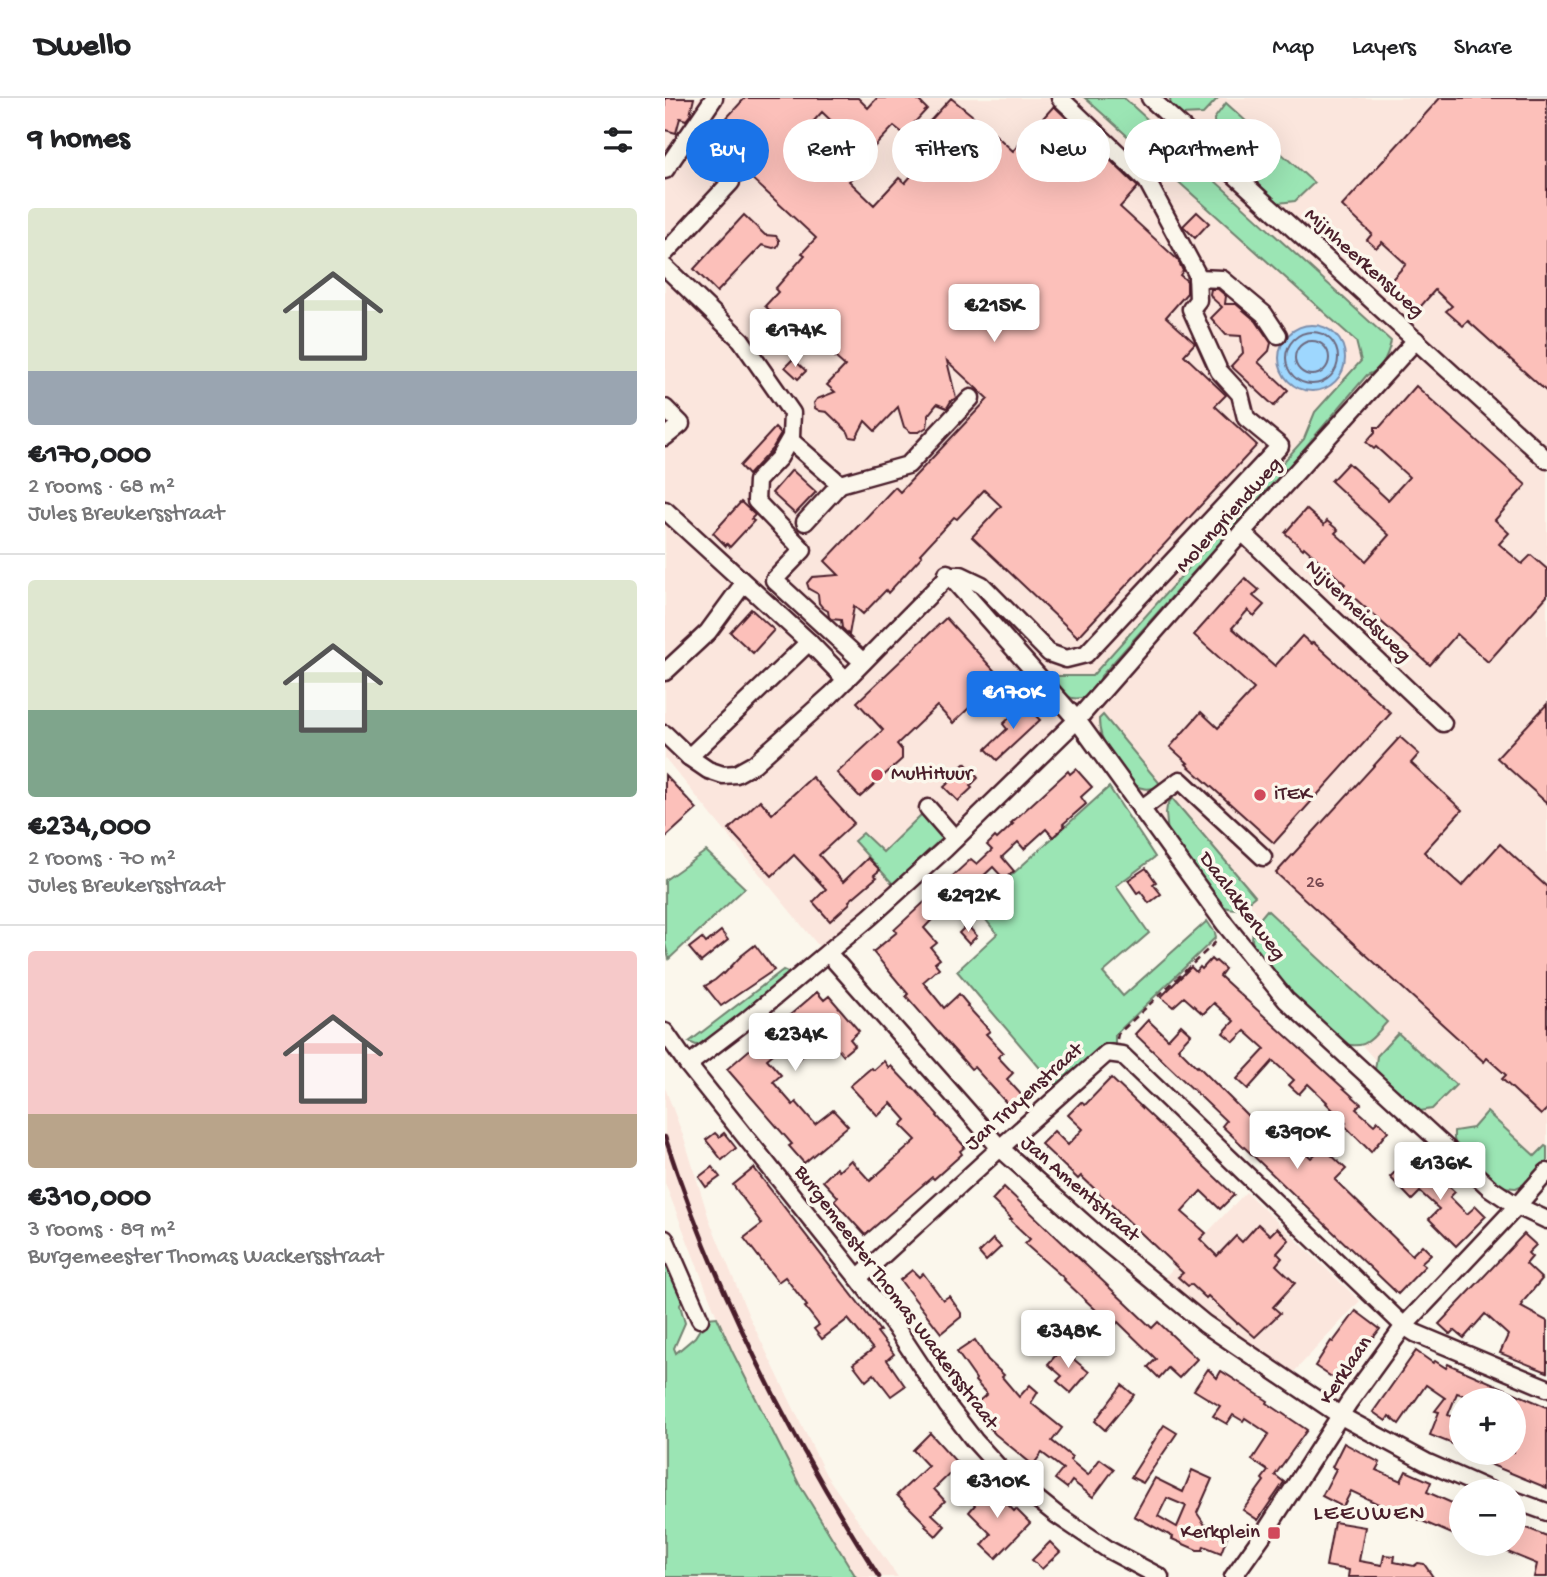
<!DOCTYPE html>
<meta charset="utf-8">
<style>
body{margin:0;font-family:"Gochi Hand",sans-serif;background:#f6f6f6;color:#202124;height:100vh;display:flex;flex-direction:column;font-size:26px;white-space:nowrap}
*{box-sizing:border-box;margin:0}
p{font-size:23px;color:#757577}
.icon{flex:none;width:38px;height:38px;fill:none;stroke:currentColor;stroke-width:2;stroke-linecap:round;stroke-linejoin:round}
.map{position:relative;flex:1;overflow:hidden}
.panel{display:flex;flex-direction:column;background:#fff;width:665px}
.panel>*{flex:none}
.guide{position:absolute;left:21px;top:21px;width:665px;height:63px;display:flex;gap:14px}
.fabs{position:absolute;left:784px;top:1290px;display:grid;gap:14px}
.fabs a{display:grid;place-items:center;width:77px;height:77px;border-radius:50%;background:#fff;box-shadow:0 7px 28px #0002;font-size:35px}
.price{position:absolute;translate:-50% -60px;padding:0 16px;border-radius:7px;background:#fff;color:#222;font-size:23px;line-height:46px;filter:drop-shadow(0 2px 4px #0008)}
.price::after{content:'';position:absolute;left:50%;top:42px;width:21px;height:16px;margin-left:-10px;background:inherit;clip-path:polygon(0 0,100% 0,50% 100%)}
.price.active{background:#1a73e8;color:#fff}
ul{padding:0;list-style:none}
li{display:grid;align-content:center;gap:14px;height:371px;padding:0 28px}
li+li{border-top:2px solid #e0e0e0}
li span{display:grid;place-items:center;height:217px;border-radius:7px;color:#555}
li>.icon{margin-inline-start:auto}
span .icon{width:126px;height:126px;fill:#fffc;stroke-width:1}
li b{font-size:30px}
h2{display:flex;justify-content:space-between;align-items:center;height:84px;padding:0 28px;font-size:30px}
.tag{padding:0 24px;border-radius:32px;background:#fff;box-shadow:0 7px 28px #0002;font-size:24px;line-height:63px}
.tag.active{background:#1a73e8;color:#fff}
header{display:flex;align-items:center;gap:42px;box-sizing:border-box;height:98px;padding:0 35px;background:#fff;border-bottom:2px solid #e0e0e0}
header strong{font-size:33px}
nav{display:flex;gap:38px;margin-inline-start:auto;font-size:24px}
main{display:flex;flex:1;min-height:0}
.map>svg:first-child{display:block}
</style>
<header>
<strong>Dwello</strong>
<nav><a>Map</a><a>Layers</a><a>Share</a></nav>
</header>
<main>
<section class="panel">
<h2>9 homes<svg class="icon" aria-label="filters" viewBox="0 0 24 24"><path d="M4 7h16M4 17h16"/><circle cx="9" cy="7" r="2"/><circle cx="15" cy="17" r="2"/></svg></h2>
<ul>
<li><span style="background:linear-gradient(#dfe7d0 75%,#9aa5b1 0)"><svg class="icon" aria-label="home" viewBox="0 0 24 24"><path d="M3 11l9-7 9 7M6 9v11h12V9"/></svg></span><div><b>€170,000</b><p>2 rooms · 68 m²</p><p>Jules Breukersstraat</p></div></li>
<li><span style="background:linear-gradient(#dfe7d0 60%,#7fa58c 0)"><svg class="icon" aria-label="home" viewBox="0 0 24 24"><path d="M3 11l9-7 9 7M6 9v11h12V9"/></svg></span><div><b>€234,000</b><p>2 rooms · 70 m²</p><p>Jules Breukersstraat</p></div></li>
<li><span style="background:linear-gradient(#f6c9c9 75%,#b9a48a 0)"><svg class="icon" aria-label="home" viewBox="0 0 24 24"><path d="M3 11l9-7 9 7M6 9v11h12V9"/></svg></span><div><b>€310,000</b><p>3 rooms · 89 m²</p><p>Burgemeester Thomas Wackersstraat</p></div></li>
</ul>
</section>
<div class="map">
<svg width="882" height="1479" viewBox="0 0 882 1479">
<rect width="100%" height="100%" fill="#fbf7ec"/>
<filter id="ink" filterUnits="userSpaceOnUse"><feTurbulence type="fractalNoise" baseFrequency=".0143" numOctaves="2"/><feDisplacementMap in="SourceGraphic" scale="14" xChannelSelector="R" yChannelSelector="G"/><feConvolveMatrix kernelMatrix="1 2 1 2 8 2 1 2 1" color-interpolation-filters="sRGB"/></filter>
<g filter="url(#ink)">
<g fill="#fbe6dd">
<polygon points="0,0 882,0 882,1067 857,1096 756,1014 415,629 165,862 0,660"/>
<polygon points="0,990 19,1040 44,1121 83,1216 161,1377 233,1479 191,1479 134,1386 67,1253 52,1219 0,1085"/>
<polygon points="581,1094 695,1203 628,1275 551,1223 498,1181"/>
</g>
<g fill="#9be5b4" stroke="#728270" stroke-width="2">
<path d="M420,0H459L726,243C723,257 716,273 702,277L568,434L555,454L545,456L436,578L433,591C408,611 398,596 380,578H427L639,341L650,314L696,263L691,243Z"/>
<polygon points="505,0 553,0 538,16 515,17 506,10"/>
<polygon points="561,5 649,85 630,103 613,105 550,48 549,21"/>
<path d="M438,617L496,687C470,701 456,673 443,655L445,653C437,642 434,634 434,621Z"/>
<polygon points="444,689 490,759 451,788 484,835 438,875 458,898 542,823 550,835 551,839 450,937 450,946 398,994 386,983 292,873 332,836 311,809"/>
<path d="M507,700L590,798C576,810 569,816 553,805L503,737L501,715L502,708Z"/>
<polygon points="258,715 275,734 277,740 228,786 189,743 198,735 218,754"/>
<polygon points="41,753 80,790 4,861 0,846 0,782"/>
<path d="M602,812L722,924C704,944 700,953 672,944L589,857C584,835 588,828 602,812Z"/>
<polygon points="118,872 127,876 42,945 31,947 24,944"/>
<polygon points="733,935 791,987 767,1011 755,1013 710,972 712,958"/>
<polygon points="822,1014 870,1058 880,1048 882,1049 882,1066 866,1083 851,1090 837,1089 825,1083 792,1052 789,1041 789,1033 808,1030"/>
<polygon points="0,1157 19,1199 15,1207 20,1225 9,1250 11,1255 30,1239 42,1220 52,1219 67,1253 134,1386 191,1479 0,1479"/>
</g>
<circle fill="#9ed7fe" stroke="#7c8daa" stroke-width="2" cx="647" cy="260" r="33"/>
<g fill="none" stroke-linecap="round" stroke-linejoin="round">
<g stroke="#6c697f" stroke-width="2">
<circle cx="647" cy="260" r="26"/>
<circle cx="647" cy="260" r="17"/>
</g>
</g>
<g fill="#fcc0ba" stroke="#4a1f2b" stroke-width="2" fill-rule="evenodd">
<polygon points="0,0 29,0 25,17 21,22 15,20 11,35 0,32"/>
<path d="M80,0H193L203,10L212,0H251L262,11L239,36L229,28L193,66L192,74L184,83L209,107L234,80L240,85L281,38L265,23L286,0L324,31L348,53L389,8L473,89L455,109L513,162L518,173L515,177L522,183V195L501,219L530,245L519,257L561,297L550,308L592,347L413,539L307,439L336,408L319,392L292,421L289,419L255,456L257,458L223,495L221,492L198,516L189,508L184,537L177,530L176,522L166,521L164,519L163,513L158,510L154,505L153,496L144,491L142,485L147,479L174,477L160,463L230,389L235,394L323,301L282,263L291,300L286,303L282,310L272,306L263,317V323L262,329L254,334H246L239,329L233,309L210,333L200,323L191,340L185,339L183,334L162,314L155,313L150,310L149,305L152,301L170,294L162,287L180,268L154,245L146,251L100,208L113,194L110,191L140,157L137,155L151,140L43,40ZM157,14L179,35L158,59L135,38Z"/>
<polygon points="775,0 882,0 882,294 803,223 798,228 781,213 787,208 770,192 749,216 720,189 741,166 717,144 711,150 702,142 707,136 677,108"/>
<polygon points="532,114 544,125 530,140 518,128"/>
<polygon points="79,117 100,137 111,138 114,142 114,145 112,149 108,150 97,147 52,194 29,171"/>
<polygon points="546,191 553,191 561,198 560,206 571,206 591,223 606,245 604,253 593,264 623,292 609,308 566,268 578,255 576,238 561,237 546,220 557,209 547,200 545,196"/>
<polygon points="128,261 141,273 133,281 120,269"/>
<polygon points="751,288 861,387 830,422 844,435 834,446 857,466 866,457 882,471 882,498 823,564 792,536 765,567 677,489 680,486 639,449 638,451 620,435 641,411 659,427 662,423 673,432 670,435 701,463 724,437 666,383 683,365 723,402 744,379 711,349 709,351 701,344 710,334 710,329 715,329"/>
<polygon points="110,330 116,336 107,351 83,377 75,368"/>
<polygon points="127,372 151,394 130,416 107,395"/>
<polygon points="76,404 90,417 86,421 89,423 65,449 62,446 61,448 48,435"/>
<polygon points="580,480 594,492 588,498 599,507 589,518 583,512 567,530 610,568 637,538 646,546 648,544 726,615 609,745 521,666 523,665 505,649 536,614 553,630 589,591 529,537"/>
<polygon points="86,511 109,532 88,555 65,534"/>
<polygon points="281,520 336,580 288,625 272,608 232,646 237,652 237,661 195,699 172,675 218,632 192,604"/>
<polygon points="359,606 375,622 332,662 321,651 342,631 338,626"/>
<polygon points="882,606 882,705 832,660"/>
<polygon points="735,639 754,656 746,665 797,712 759,754 797,788 835,746 882,789 882,1011 876,1017 837,981 841,977 822,960 819,964 611,775"/>
<polygon points="300,665 313,680 305,688 307,690 293,703 279,689 287,682 285,680"/>
<polygon points="411,671 427,689 416,699 421,706 398,726 400,728 388,739 381,731 359,751 353,744 337,759 349,773 339,781 328,769 283,811 280,808 259,830 272,845 266,850 275,861 270,865 274,870 258,884 279,910 294,896 303,907 302,908 325,933 321,936 338,954 333,959 348,975 342,981 359,1000 347,1011 309,969 306,971 270,931 241,898 243,896 208,854 232,834 229,832 306,761 312,766 327,752 322,747 330,739 332,741 348,726 346,725 403,673 405,676"/>
<polygon points="0,677 32,711 0,740"/>
<polygon points="147,679 189,725 154,757 178,784 203,760 215,772 209,777 212,779 184,803 185,805 165,823 148,804 161,791 129,757 107,778 64,731 95,702 107,716"/>
<polygon points="481,770 491,784 488,786 496,796 484,805 475,793 472,795 463,782"/>
<polygon points="302,827 312,838 304,846 294,835"/>
<polygon points="56,833 63,842 36,864 24,850 37,840 41,845"/>
<polygon points="90,847 109,872 56,908 40,888 50,882 58,875 59,876 76,858"/>
<polygon points="546,861 549,864 551,863 560,871 555,878 696,1006 691,1011 709,1027 713,1023 723,1033 706,1054 679,1027 681,1025 661,1005 662,1004 643,986 634,996 624,987 629,982 608,963 583,991 572,981 600,951 580,933 569,944 558,935 569,923 549,905 538,916 519,899 508,909 496,899 526,869 531,874 535,869 537,871"/>
<polygon points="152,894 159,902 164,898 194,933 185,941 190,947 178,957 161,937 159,939 150,930 134,944 142,954 132,963 119,947 102,961 116,977 108,984 128,1007 131,1004 150,1026 168,1012 183,1028 139,1065 124,1048 127,1046 62,971"/>
<polygon points="483,922 503,941 516,927 526,936 513,950 532,969 533,968 610,1045 620,1035 646,1060 658,1049 681,1071 670,1082 747,1157 757,1147 766,1156 756,1165 760,1168 733,1196 557,1028 561,1023 470,936"/>
<polygon points="219,963 224,970 226,968 247,990 248,989 273,1017 272,1018 300,1049 295,1053 297,1056 269,1081 267,1079 200,1137 169,1103 173,1099 158,1083 171,1070 174,1073 186,1062 205,1083 251,1042 236,1027 241,1022 226,1005 213,1018 185,988 206,970 209,972"/>
<polygon points="446,980 569,1097 555,1111 536,1093 517,1114 541,1135 535,1141 552,1158 571,1138 577,1144 593,1126 605,1137 612,1130 624,1142 612,1155 617,1160 611,1167 630,1185 608,1209 615,1215 590,1239 573,1224 572,1225 543,1198 541,1200 526,1186 523,1188 513,1179 518,1175 416,1078 413,1081 376,1046 389,1033 403,1047 418,1031 403,1017 416,1004 420,1007"/>
<polygon points="50,1035 54,1039 59,1035 71,1050 57,1062 41,1042"/>
<polygon points="757,1064 790,1094 785,1099 802,1116 811,1108 821,1118 791,1148 764,1121 774,1111 755,1094 747,1102 725,1079 734,1070 743,1079"/>
<polygon points="47,1069 55,1079 41,1089 34,1079"/>
<polygon points="89,1070 215,1233 212,1234 229,1256 222,1262 240,1288 226,1298 209,1276 201,1283 188,1266 208,1251 183,1221 157,1241 149,1231 154,1227 140,1209 142,1208 120,1179 113,1184 79,1140 97,1126 68,1087"/>
<polygon points="339,1089 487,1230 493,1224 532,1261 514,1280 503,1270 494,1280 483,1269 491,1261 453,1224 449,1229 399,1182 400,1181 360,1146 365,1141 345,1122 347,1121 327,1102"/>
<polygon points="859,1136 871,1147 863,1155 867,1159 861,1166 877,1181 857,1205 858,1206 856,1209 882,1223 882,1274 835,1255 843,1237 820,1216 799,1240 789,1232 785,1236 774,1226"/>
<polygon points="328,1141 336,1149 321,1163 314,1155"/>
<polygon points="247,1172 254,1179 258,1175 278,1202 284,1198 296,1215 296,1219 276,1235 235,1182"/>
<polygon points="691,1213 715,1231 693,1260 695,1261 679,1287 650,1268 666,1243 668,1244"/>
<polygon points="310,1242 323,1262 339,1277 337,1279 354,1299 365,1287 373,1294 366,1305 397,1330 387,1343 407,1359 405,1362 423,1377 435,1361 449,1371 428,1399 407,1383 402,1390 390,1381 398,1371 377,1355 368,1367 330,1336 307,1309 322,1296 310,1283 311,1281 292,1254"/>
<polygon points="399,1248 408,1257 406,1259 424,1274 406,1295 392,1283 397,1278 383,1266"/>
<polygon points="751,1253 768,1265 770,1263 781,1270 783,1266 882,1309 882,1390 798,1355 849,1354 849,1302 814,1302 792,1295 783,1317 796,1323 796,1332 790,1347 765,1337 774,1314 770,1313 780,1300 761,1287 734,1326 724,1318 721,1323 708,1314"/>
<polygon points="543,1271 552,1280 556,1273 603,1303 602,1305 642,1332 610,1377 619,1384 593,1422 578,1412 599,1383 597,1381 603,1373 587,1362 604,1336 580,1320 578,1323 568,1317 562,1326 548,1318 555,1308 529,1292"/>
<polygon points="457,1287 469,1297 440,1332 430,1323"/>
<polygon points="499,1327 512,1335 478,1385 466,1379"/>
<polygon points="265,1335 294,1367 269,1391 280,1403 267,1416 280,1428 271,1438 260,1428 262,1427 232,1397 263,1368 248,1352"/>
<polygon points="679,1345 715,1365 711,1372 736,1383 741,1373 766,1384 762,1394 796,1409 796,1440 727,1410 726,1412 686,1393 678,1409 657,1398 671,1371 667,1369"/>
<path d="M527,1372L547,1381L532,1415L540,1427L563,1436L556,1455L539,1448L538,1452H532L507,1441L508,1439L469,1418L490,1380L518,1394ZM502,1400L521,1408L512,1429L493,1418Z"/>
<polygon points="323,1386 349,1413 351,1411 365,1425 331,1460 317,1447 326,1436 304,1414 310,1407 306,1402"/>
<polygon points="669,1424 700,1429 694,1463 717,1467 719,1457 730,1458 729,1464 749,1468 753,1465 759,1466 768,1479 683,1479 684,1472 661,1468"/>
<polygon points="849,1425 882,1438 882,1479 869,1479 872,1466 823,1446 849,1446"/>
<polygon points="385,1444 395,1454 377,1471 367,1462"/>
</g>
<g fill="none" stroke-linecap="round" stroke-linejoin="round">
<g stroke="#4a1f2b" stroke-width="21">
<g id="minor">
<polyline points="485,0 882,362"/>
<polyline points="0,72 49,0"/>
<polyline points="0,155 66,84 21,40"/>
<polyline points="0,169 76,242 127,315 126,339 114,360 92,383 91,403 138,452 109,482 198,564"/>
<polyline points="532,180 557,181 599,216 613,237"/>
<polyline points="0,310 16,326 0,339"/>
<polyline points="125,342 175,386 243,367 306,300"/>
<polyline points="0,412 144,544 181,582"/>
<polyline points="140,424 175,386"/>
<polyline points="577,434 778,625"/>
<polyline points="282,475 412,622 560,826 621,902 825,1090 852,1108 882,1122"/>
<polyline points="0,574 43,534 79,485"/>
<polyline points="0,636 24,659 43,672 58,677 71,676 89,666 166,597 284,477 296,477 317,487 384,555 401,561 421,556 615,348 581,320 575,296 554,273 526,211 533,202 532,176 482,83 395,0"/>
<polyline points="24,659 144,544"/>
<polyline points="263,710 290,741"/>
<polyline points="476,711 515,682 598,759"/>
<polyline points="163,855 335,1050 437,1141 540,1226 676,1318 761,1364 827,1393"/>
<polyline points="0,934 23,967 193,1180 231,1230 282,1307 309,1342 337,1373 392,1417 444,1452 495,1479"/>
<polyline points="23,967 82,922 205,819 280,751 412,622 577,434 751,242"/>
<polyline points="0,1141 35,1221"/>
<polyline points="193,1180 335,1050 442,955 457,957 739,1228 750,1235 882,1290"/>
<polyline points="849,1402 882,1414"/>
<polyline points="568,1479 602,1431 684,1304 739,1228 852,1108 882,1074"/>
</g>
</g>
<polyline stroke="#4a1f2b" stroke-width="2.5" stroke-dasharray="7 5" stroke-linecap="butt" points="452,941 453,936 554,841"/>
<use href="#minor" stroke="#fbf7ec" stroke-width="16"/>
<path stroke="#4a1f2b" stroke-width="4.5" d="M0,1039C51,1194 126,1342 214,1479"/>
</g>
</g>
<g fill="#d1495b" stroke="#fbf7ec" stroke-width="2.5">
<circle cx="212" cy="677" r="7"/>
<circle cx="595" cy="697" r="7"/>
<rect x="602" y="1428" width="14" height="14" rx="3.5"/>
</g>
<g text-anchor="middle" dominant-baseline="central" stroke-width="7" stroke-linejoin="round" paint-order="stroke">
<g font-size="18" fill="#76474f">
<text x="650" y="785">26</text>
</g>
<g font-size="21" fill="#4a1f2b" stroke="#fbf7ec">
<text transform="translate(698 166) rotate(42)">Mijnheerkensweg</text>
<text transform="translate(565 418) rotate(-48)">Molengriendweg</text>
<text transform="translate(692 514) rotate(44)">Nijverheidsweg</text>
<text transform="translate(576 809) rotate(53)">Daalakkerweg</text>
<text transform="translate(360 1000) rotate(-42)">Jan Truyenstraat</text>
<text transform="translate(414 1092) rotate(41)">Jan Amentstraat</text>
<text transform="translate(230 1200) rotate(53)">Burgemeester Thomas Wackersstraat</text>
<text transform="translate(682 1273) rotate(-56)">Kerklaan</text>
</g>
<g font-size="21" fill="#4a1f2b" stroke="#fbf7ec" text-anchor="start">
<text x="226" y="677">MultiHuur</text>
<text x="609" y="697">iTEK</text>
<text x="595" y="1435" text-anchor="end">Kerkplein</text>
</g>
<g font-size="23" letter-spacing="2" fill="#4a1f2b" stroke="#fbf7ec">
<text x="705" y="1416">LEEUWEN</text>
</g>
</g>
</svg>
<div class="fabs">
<a>+</a>
<a>−</a>
</div>
<b class="price" style="left:329px;top:246px">€215K</b>
<b class="price" style="left:130px;top:271px">€174K</b>
<b class="price active" style="left:348px;top:633px">€170K</b>
<b class="price" style="left:303px;top:836px">€292K</b>
<b class="price" style="left:130px;top:975px">€234K</b>
<b class="price" style="left:632px;top:1073px">€390K</b>
<b class="price" style="left:775px;top:1104px">€136K</b>
<b class="price" style="left:403px;top:1272px">€348K</b>
<b class="price" style="left:332px;top:1422px">€310K</b>
<div class="guide">
<a class="tag active">Buy</a>
<a class="tag">Rent</a>
<a class="tag">Filters</a>
<a class="tag">New</a>
<a class="tag">Apartment</a>
</div>
</div>
</main>
